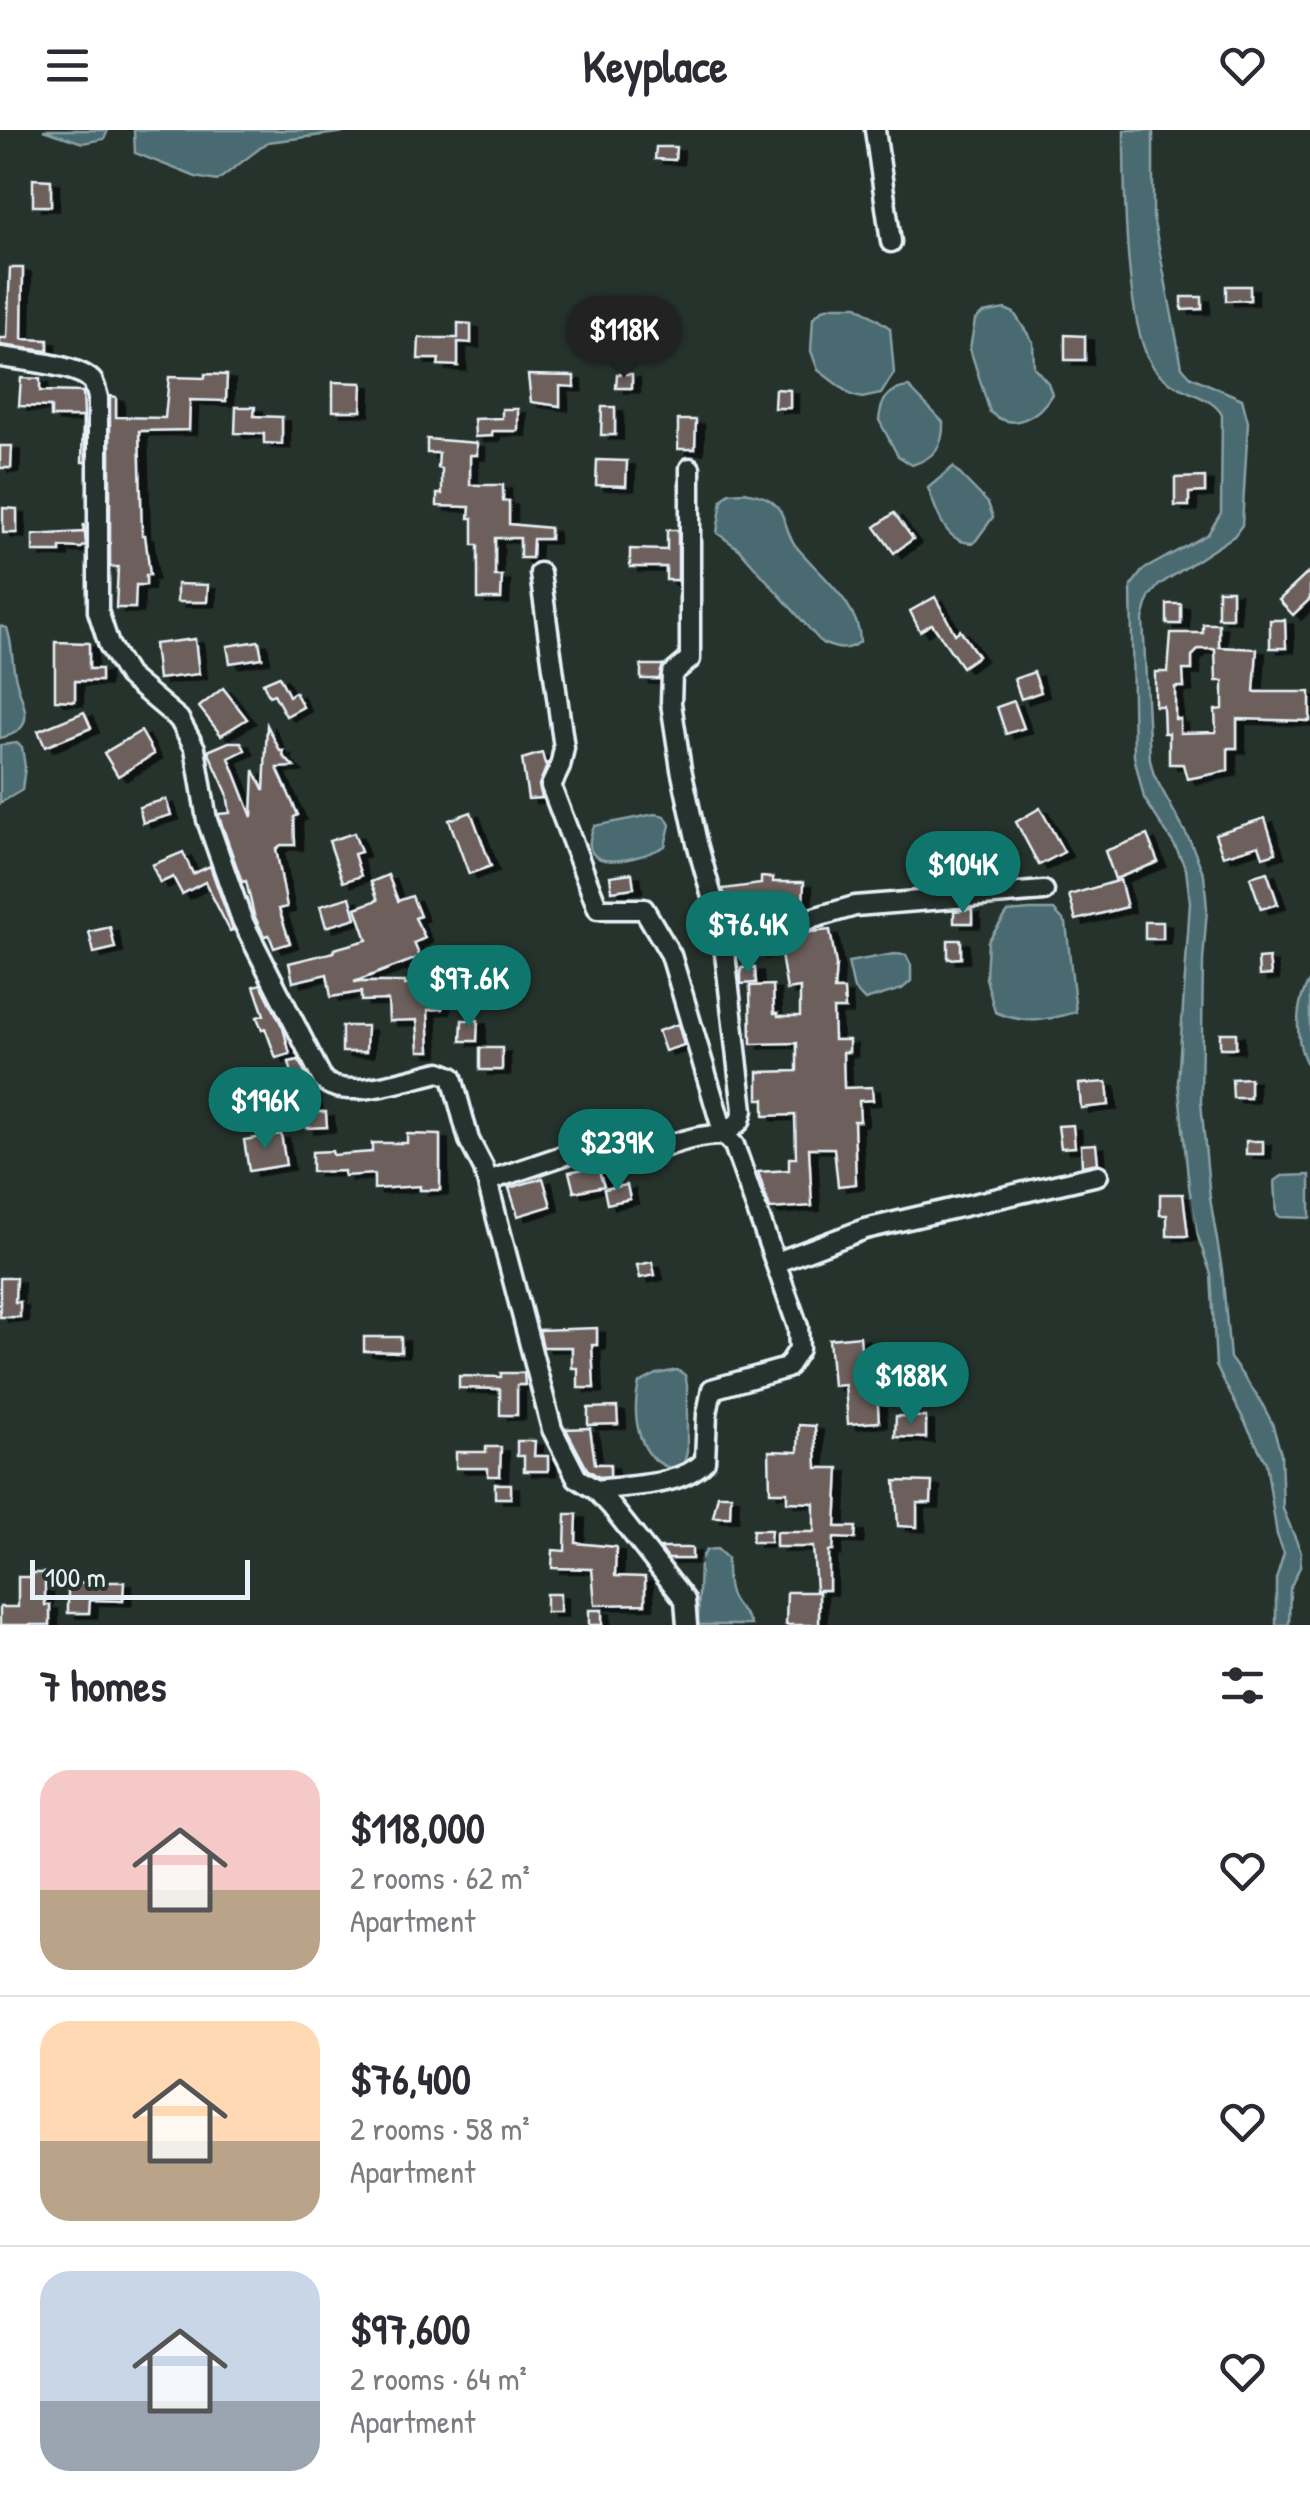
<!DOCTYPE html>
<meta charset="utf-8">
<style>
body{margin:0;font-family:"Patrick Hand",sans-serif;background:#f7f7f7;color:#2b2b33;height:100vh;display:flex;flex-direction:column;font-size:38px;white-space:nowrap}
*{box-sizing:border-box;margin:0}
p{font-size:32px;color:#7c7c81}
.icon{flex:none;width:55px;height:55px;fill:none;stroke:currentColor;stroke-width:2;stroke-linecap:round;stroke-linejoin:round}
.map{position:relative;height:1495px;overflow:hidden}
.drawer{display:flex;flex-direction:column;background:#fff;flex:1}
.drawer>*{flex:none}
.scale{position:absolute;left:30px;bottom:25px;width:220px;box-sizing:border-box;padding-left:10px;border:5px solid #e8f1f8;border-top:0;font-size:28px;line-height:35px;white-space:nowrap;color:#e8f1f8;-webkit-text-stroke:8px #26332d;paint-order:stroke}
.price{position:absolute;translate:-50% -85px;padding:0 22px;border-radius:35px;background:#0f766e;color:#fff;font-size:32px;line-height:65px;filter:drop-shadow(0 2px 5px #0008)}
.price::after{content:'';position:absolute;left:50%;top:60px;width:30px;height:22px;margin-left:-15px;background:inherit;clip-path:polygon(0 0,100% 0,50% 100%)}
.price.on{background:#222;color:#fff}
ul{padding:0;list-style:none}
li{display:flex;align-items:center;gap:30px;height:250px;padding:0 40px}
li+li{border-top:2px solid #e1e1e2}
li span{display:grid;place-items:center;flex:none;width:280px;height:200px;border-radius:30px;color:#555}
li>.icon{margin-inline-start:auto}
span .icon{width:120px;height:120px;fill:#fffc;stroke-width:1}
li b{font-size:42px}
h2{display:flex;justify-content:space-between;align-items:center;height:120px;padding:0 40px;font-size:42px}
header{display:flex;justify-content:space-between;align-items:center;height:130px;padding:0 40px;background:#fff;font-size:45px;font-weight:700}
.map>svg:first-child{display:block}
</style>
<header><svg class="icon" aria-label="menu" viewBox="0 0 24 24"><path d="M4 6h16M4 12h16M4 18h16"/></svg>Keyplace<svg class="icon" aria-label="heart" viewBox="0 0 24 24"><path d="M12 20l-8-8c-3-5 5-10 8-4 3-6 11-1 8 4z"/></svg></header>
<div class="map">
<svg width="1310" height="1495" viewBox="0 0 1310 1495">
<defs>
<filter id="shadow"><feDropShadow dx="8" dy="4.5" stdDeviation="0" flood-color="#0009"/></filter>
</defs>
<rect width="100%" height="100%" fill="#26332d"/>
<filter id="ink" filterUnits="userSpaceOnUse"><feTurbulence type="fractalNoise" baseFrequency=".01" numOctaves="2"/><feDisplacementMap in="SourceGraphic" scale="20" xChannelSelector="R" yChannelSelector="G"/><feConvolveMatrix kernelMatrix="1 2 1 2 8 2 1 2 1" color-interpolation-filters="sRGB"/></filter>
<g filter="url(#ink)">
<g fill="#486a6f" stroke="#88a0a6" stroke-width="2.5">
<polygon points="43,0 108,0 104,9 83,13"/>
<polygon points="134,0 361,0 268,12 217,51 196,47 135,23"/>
<path d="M1124,0H1153V87L1182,237L1191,247L1242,269L1248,292L1242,395L1234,406L1159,455L1149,467L1143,489L1150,630L1154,645L1191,713L1204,745L1207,779L1203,831L1201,972L1210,1068L1222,1140L1230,1228L1259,1268L1272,1293L1281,1324L1283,1379L1301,1422L1300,1437L1290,1458L1289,1495H1276V1449L1284,1423L1277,1405L1266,1333L1216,1236L1211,1144L1197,1104L1189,1056L1178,952L1190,772L1186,739L1175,716L1144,668L1134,626L1131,456L1143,440L1208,404L1221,383L1222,285C1211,263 1174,264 1154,238C1125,199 1124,51 1124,0Z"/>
<polygon points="834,176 857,176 890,198 894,243 881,264 862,268 851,265 818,240 811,221 813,188 823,179"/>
<path d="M1005,179L1014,183L1033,212L1034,237L1048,253L1052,264C1039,286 1013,303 990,282L970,219L975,190L983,183Z"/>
<path d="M909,257L943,292C944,316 934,328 912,335L898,326L879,290C881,270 888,259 909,257Z"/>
<path d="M953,337L988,373L993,387L974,413C944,414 937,381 928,358Z"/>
<path d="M745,362C752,364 762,365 768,369C787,380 784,400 795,415C818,444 860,473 860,512C846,522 837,519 822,513L739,419L717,403L722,370L729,363Z"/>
<path d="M0,496L7,498C13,516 11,527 15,545C19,570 43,599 0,608Z"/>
<polygon points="17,613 22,617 25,637 22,660 0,673 0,615"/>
<path d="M655,684L665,686L670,695L665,716C642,729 572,749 594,696Z"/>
<path d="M1030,780H1054L1066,793L1076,882C1044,891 1027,895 995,882L986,848L988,811L1008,782Z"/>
<polygon points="894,824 906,825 911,835 911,851 902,859 865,870 854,859 848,832"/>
<path d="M1310,850V939C1294,915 1294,874 1310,850Z"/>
<polygon points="1310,1045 1310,1088 1280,1087 1277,1084 1275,1051 1282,1046"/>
<path d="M677,1240L685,1245L687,1255V1322L682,1340C638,1337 631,1288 639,1253L657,1244Z"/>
<path d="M717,1419L727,1428C727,1442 726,1461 735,1473C741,1482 747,1484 751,1495H698L700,1430L707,1420Z"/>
</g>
<g fill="#6d605c" stroke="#e8f1f8" stroke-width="2.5" fill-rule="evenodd" filter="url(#shadow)">
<polygon points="656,17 676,17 675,30 655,29"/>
<polygon points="33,49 51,50 51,76 33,76"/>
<polygon points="10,138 23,138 22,209 48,210 48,221 0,215 0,208 7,208"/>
<polygon points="1226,156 1250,156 1250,170 1226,171"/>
<polygon points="1182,167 1202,167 1202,179 1182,180"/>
<polygon points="458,193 471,194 471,213 458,212 458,236 438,235 439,229 418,229 419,208 458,208"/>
<polygon points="1065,205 1085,206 1085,230 1065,230"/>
<polygon points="205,244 227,245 226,271 190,270 189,300 139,301 142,405 145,405 150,445 146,445 146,455 136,455 135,478 116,478 118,437 110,437 110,266 116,267 116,287 165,288 169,247 205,248"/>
<polygon points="617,244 632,244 632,258 616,258"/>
<polygon points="528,245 574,246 574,257 560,256 560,276 531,272"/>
<polygon points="21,248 40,249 40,261 83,262 86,332 82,332 83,287 51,287 51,277 19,276"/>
<polygon points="333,252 362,253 361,281 333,281"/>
<polygon points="775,259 790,260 790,278 774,278"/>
<polygon points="236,277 255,277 254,286 282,287 282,314 264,313 264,304 235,303"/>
<polygon points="602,277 615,277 615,305 601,305"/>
<polygon points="502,279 518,279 518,301 492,301 492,306 475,307 474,289 502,288"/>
<polygon points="678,290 696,290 695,319 678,319"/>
<polygon points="427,309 477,313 477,325 470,325 470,355 503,355 503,371 509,371 509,394 550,398 550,409 533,409 532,428 520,428 520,408 495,408 495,446 502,446 501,469 478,469 478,415 473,415 473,388 469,388 470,377 437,376 437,364 442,364 442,339 438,338 439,323 427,323"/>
<polygon points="0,316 12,316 11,338 0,338"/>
<polygon points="597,330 627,331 626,356 596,355"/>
<polygon points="1205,347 1205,362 1189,363 1189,376 1175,376 1175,348"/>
<polygon points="3,378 17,379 17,403 3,403"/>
<polygon points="894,383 913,409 894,423 875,397"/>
<polygon points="84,394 86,415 81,418 60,417 60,422 33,422 33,405 83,402"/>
<polygon points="667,400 678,400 678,450 666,450 666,437 630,437 630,419 667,420"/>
<polygon points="1310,441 1310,469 1293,485 1279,470"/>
<polygon points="177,454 208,455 207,472 177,472"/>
<rect x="1218" y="460" width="14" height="28"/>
<polygon points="935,467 955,504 960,500 978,526 962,537 932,494 920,501 910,481"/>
<rect x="1167" y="474" width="14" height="20"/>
<polygon points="1270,490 1285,490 1286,518 1270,518"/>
<path d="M1203,494H1219V517L1257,519L1254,562H1310V591L1237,589V618H1228V641L1187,649L1183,634H1169V603H1164L1163,576H1155V542H1168L1171,503H1203ZM1199,519H1215L1216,551H1223V579L1215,580L1216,602L1180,603V589H1175V557H1184L1183,540H1192V526Z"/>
<polygon points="195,509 199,544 158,549 154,514"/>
<polygon points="259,511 262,528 230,533 227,516"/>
<polygon points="55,512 89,513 89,539 101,539 101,551 75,551 75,571 55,570"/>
<polygon points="641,535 663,535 659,549 641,549"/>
<polygon points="1034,542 1041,562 1021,569 1014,549"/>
<polygon points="279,546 289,566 295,562 303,577 286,586 274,564 269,566 263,553"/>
<polygon points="223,558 247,589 221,605 199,577"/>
<polygon points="1014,571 1024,598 1006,604 997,577"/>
<polygon points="84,582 91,598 45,617 38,601"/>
<polygon points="267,595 280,621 284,621 283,626 294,637 277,638 298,685 294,687 295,715 281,715 276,719 287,777 279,779 290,813 274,818 269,805 264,806 254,785 246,751 242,752 219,687 219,684 230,683 227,663 208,621 229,612 241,612 245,620 229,628 252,687 254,640 264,661"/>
<polygon points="141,601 154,624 118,646 104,623"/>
<polygon points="542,623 545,634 548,633 539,655 542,668 528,669 522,629"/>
<polygon points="166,669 171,685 143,693 139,677"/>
<polygon points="1040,678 1064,722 1039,735 1016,692"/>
<polygon points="471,682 491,736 469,744 449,690"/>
<polygon points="1265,688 1276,723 1263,727 1259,715 1223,726 1215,704"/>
<polygon points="354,703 361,722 354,724 361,746 343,752 329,711"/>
<polygon points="1147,705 1158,732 1115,749 1105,721"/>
<polygon points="183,722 193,744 210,736 233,800 230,801 205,752 182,764 173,747 160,753 152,735"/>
<polygon points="1267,742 1278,774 1261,779 1250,747"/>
<polygon points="632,743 634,758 612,761 610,746"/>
<polygon points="388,745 398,771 412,766 420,786 415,788 425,808 414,813 420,827 354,852 405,852 405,855 444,851 442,879 428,880 430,921 419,921 417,890 389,891 388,870 361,871 361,862 331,867 327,844 293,852 289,833 334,822 334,819 367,810 356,778 378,770 371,752"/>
<polygon points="761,747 773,748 773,752 804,752 803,777 807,777 790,782 790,779 753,778 729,782 723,759 761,754"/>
<polygon points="1120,750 1127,777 1076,790 1069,765"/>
<polygon points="350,767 356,788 326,797 320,776"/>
<polygon points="972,779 972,793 954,793 954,781"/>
<rect x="1145" y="792" width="18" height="17"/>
<polygon points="110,797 115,818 94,823 89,802"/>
<polygon points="830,800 836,835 834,860 844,860 845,879 833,879 834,910 849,910 849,922 843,922 844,958 872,957 873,970 859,971 860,991 854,991 856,1054 838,1056 834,1018 809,1018 812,1076 770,1079 758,1042 789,1040 789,1028 796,1028 795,985 764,986 764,969 758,969 758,942 797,941 797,913 751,914 750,856 773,855 774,883 778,883 778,886 800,886 800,858 787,860 780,819 758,824 757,817 810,802"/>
<polygon points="948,810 961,810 961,828 948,829"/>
<polygon points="1269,828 1271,845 1259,846 1258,829"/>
<polygon points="755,837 756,853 741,854 741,838"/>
<polygon points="261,854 283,898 290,924 276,928 265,898 262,900 257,887 264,885 254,856"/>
<polygon points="462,890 478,890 477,911 461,911"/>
<polygon points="678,894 684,915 665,921 658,901"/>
<polygon points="342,896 367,896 366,922 342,922"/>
<rect x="1220" y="903" width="16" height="15"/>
<rect x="480" y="918" width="22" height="22"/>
<polygon points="299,930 308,949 316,982 326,982 327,997 306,998 305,972 294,975 290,961 296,959 289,932"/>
<polygon points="1250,948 1250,968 1233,968 1232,949"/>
<polygon points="1107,952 1109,975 1081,978 1079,954"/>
<polygon points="1073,995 1075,1017 1061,1018 1058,996"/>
<polygon points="281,1004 286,1035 249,1041 244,1010"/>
<polygon points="407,1004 440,1005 440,1060 420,1060 420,1056 374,1059 374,1044 344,1046 344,1041 312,1042 312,1022 332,1021 333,1025 372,1022 372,1013 407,1013"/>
<rect x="1246" y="1011" width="17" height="13"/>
<polygon points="1096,1014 1098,1033 1082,1036 1081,1015"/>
<polygon points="597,1036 604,1056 574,1062 569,1042"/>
<polygon points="543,1048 551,1076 518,1086 509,1058"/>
<polygon points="627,1055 630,1069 607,1074 604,1059"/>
<polygon points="1160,1064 1183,1064 1188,1106 1167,1106 1167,1085 1160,1085"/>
<polygon points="652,1132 655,1145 640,1148 637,1135"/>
<polygon points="0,1148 16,1148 15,1172 20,1172 20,1187 0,1187"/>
<polygon points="597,1198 597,1215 592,1215 594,1258 578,1258 578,1238 572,1238 572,1217 543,1217 539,1200"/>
<polygon points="860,1206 865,1263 877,1262 879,1292 848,1294 845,1255 833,1256 829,1209"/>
<polygon points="364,1207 401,1207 401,1222 364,1221"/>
<polygon points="501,1243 524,1243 525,1255 517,1255 517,1285 500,1285 500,1259 459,1258 459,1246 501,1247"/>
<polygon points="617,1277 618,1294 588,1295 588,1278"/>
<polygon points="896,1286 926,1287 926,1308 895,1307"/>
<polygon points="799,1295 815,1296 817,1338 839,1338 836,1397 856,1397 855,1409 834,1408 833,1421 829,1421 829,1460 816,1460 813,1417 776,1417 776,1402 814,1402 814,1373 787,1372 787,1362 770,1362 769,1321 798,1322"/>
<polygon points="590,1298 595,1334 610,1334 610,1346 599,1347 587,1339 566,1299"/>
<polygon points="517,1311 535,1311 534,1326 548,1326 548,1341 524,1341 524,1326 517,1326"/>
<polygon points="486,1317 501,1317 500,1346 488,1346 488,1338 456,1338 456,1322 486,1322"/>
<polygon points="895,1351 932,1352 931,1373 917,1373 917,1397 898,1396"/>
<rect x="495" y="1354" width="16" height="14"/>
<polygon points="718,1365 731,1365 730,1387 713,1387"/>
<polygon points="566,1384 577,1384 576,1413 616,1417 615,1446 645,1447 645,1474 595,1475 592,1439 552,1438 553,1420 565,1421"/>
<polygon points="753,1400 771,1400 770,1412 752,1412"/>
<polygon points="660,1418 692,1418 692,1429 668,1429"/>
<polygon points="32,1443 45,1443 45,1475 50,1475 50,1495 0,1495 0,1477 18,1477 18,1447 32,1447"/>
<polygon points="102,1452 124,1452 123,1471 90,1470 89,1483 68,1483 68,1453"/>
<polygon points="787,1462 819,1462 819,1495 786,1495"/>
<rect x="546" y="1464" width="14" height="18"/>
<rect x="589" y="1480" width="13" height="15"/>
</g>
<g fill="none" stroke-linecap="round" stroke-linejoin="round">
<g stroke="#e8f1f8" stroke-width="25">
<g id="minor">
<polyline points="875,0 891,112"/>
<path d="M0,227C20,230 81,235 93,252C94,253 98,267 98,268V481L109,515L128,546L179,589L195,618L207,690L242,790L323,950C347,972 410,948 440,942L452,947L469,1010L484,1039L552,1299L577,1348L596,1360L611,1376L685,1470L687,1495"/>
<polyline points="540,443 564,618 560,637 551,656 598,779 644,779 671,825 724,1005 740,991 743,980 723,806 697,713 681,639 671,573 672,544 690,529 690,338"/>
<polyline points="723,814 855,776 1044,761"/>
<path d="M488,1051L571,1023L596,1018L608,1029C650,1027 683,1004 724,1005L734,1015L798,1197L799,1219L787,1238L712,1259L707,1284L705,1331C680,1357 631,1355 596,1360"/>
<polyline points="777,1132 865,1099 1098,1045"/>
</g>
</g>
<use href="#minor" stroke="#26332d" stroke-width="18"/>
</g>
</g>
</svg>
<div class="scale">100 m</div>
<b class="price on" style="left:624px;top:251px">$118K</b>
<b class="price" style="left:963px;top:786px">$104K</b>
<b class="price" style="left:748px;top:846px">$76.4K</b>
<b class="price" style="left:469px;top:900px">$97.6K</b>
<b class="price" style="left:265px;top:1022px">$196K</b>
<b class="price" style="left:617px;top:1064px">$239K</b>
<b class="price" style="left:911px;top:1297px">$188K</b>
</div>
<section class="drawer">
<h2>7 homes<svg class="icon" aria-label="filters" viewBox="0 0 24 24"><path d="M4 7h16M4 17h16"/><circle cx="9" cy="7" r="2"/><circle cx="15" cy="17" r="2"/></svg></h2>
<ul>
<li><span style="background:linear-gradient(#f6c9c9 60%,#b9a48a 0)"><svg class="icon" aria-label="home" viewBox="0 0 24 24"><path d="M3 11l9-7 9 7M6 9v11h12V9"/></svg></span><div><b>$118,000</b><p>2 rooms · 62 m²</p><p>Apartment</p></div><svg class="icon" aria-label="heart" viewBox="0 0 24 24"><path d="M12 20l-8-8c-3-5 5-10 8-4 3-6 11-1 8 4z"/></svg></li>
<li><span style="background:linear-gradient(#ffd9b3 60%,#b9a48a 0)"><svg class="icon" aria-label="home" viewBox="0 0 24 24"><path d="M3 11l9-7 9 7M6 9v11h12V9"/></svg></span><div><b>$76,400</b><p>2 rooms · 58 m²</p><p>Apartment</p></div><svg class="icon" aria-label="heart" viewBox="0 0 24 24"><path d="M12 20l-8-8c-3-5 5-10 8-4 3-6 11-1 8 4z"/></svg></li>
<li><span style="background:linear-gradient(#c9d6e8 65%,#9aa5b1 0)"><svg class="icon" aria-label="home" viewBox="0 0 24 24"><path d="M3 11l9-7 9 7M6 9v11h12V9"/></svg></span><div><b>$97,600</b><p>2 rooms · 64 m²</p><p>Apartment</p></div><svg class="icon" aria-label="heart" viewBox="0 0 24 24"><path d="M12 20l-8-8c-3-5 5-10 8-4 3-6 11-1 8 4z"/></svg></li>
</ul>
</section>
